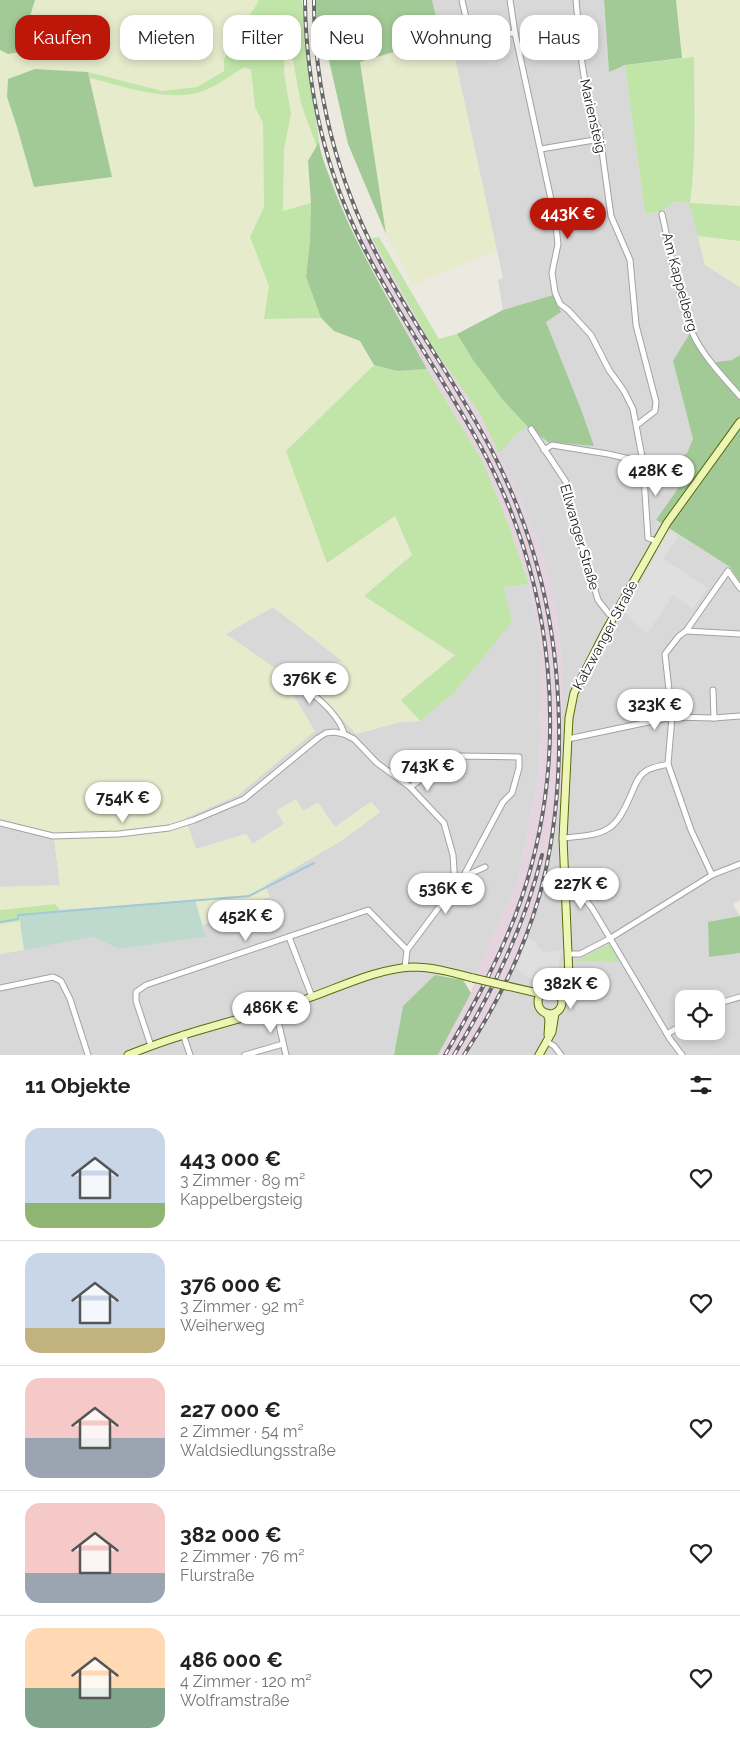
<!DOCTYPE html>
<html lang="de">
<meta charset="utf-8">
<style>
body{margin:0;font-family:Raleway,sans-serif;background:#f6f6f6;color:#222;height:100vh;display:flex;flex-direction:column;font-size:19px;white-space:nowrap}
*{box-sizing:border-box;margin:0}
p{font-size:16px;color:#767676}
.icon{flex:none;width:28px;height:28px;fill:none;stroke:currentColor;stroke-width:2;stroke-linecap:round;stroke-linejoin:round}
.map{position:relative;height:1055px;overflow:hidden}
.panel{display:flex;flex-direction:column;background:#fff;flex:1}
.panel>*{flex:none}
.banner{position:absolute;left:15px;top:15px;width:710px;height:45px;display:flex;gap:10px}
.tools{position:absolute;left:675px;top:990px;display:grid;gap:10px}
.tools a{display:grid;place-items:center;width:50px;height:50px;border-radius:10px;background:#fff;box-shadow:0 2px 8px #0003;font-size:25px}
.price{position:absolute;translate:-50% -42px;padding:0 11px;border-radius:18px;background:#fff;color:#222;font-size:16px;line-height:32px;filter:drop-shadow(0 1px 2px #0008)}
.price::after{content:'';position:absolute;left:50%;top:30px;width:15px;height:11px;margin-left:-8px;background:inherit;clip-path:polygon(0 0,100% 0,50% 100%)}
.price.selected{background:#bd1709;color:#fff}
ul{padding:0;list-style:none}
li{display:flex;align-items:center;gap:15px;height:125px;padding:0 25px}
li+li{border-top:1px solid #e0e0e0}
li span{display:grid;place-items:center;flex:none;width:140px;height:100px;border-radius:15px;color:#555}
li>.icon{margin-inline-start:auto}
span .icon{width:60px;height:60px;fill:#fffc;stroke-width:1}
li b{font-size:21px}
h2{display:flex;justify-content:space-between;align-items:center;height:60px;padding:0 25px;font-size:21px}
.tag{padding:0 18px;border-radius:15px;background:#fff;box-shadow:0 2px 8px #0003;font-size:18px;line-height:45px}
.tag.selected{background:#bd1709;color:#fff}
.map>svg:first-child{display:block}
</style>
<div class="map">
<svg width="740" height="1055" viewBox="0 0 740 1055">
<rect width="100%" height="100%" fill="#ece9e1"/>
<g fill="#d9d8d8" fill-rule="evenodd">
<path d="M432,0H604L609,71L625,65L645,214L662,211L674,202L690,203L705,265L740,287V355L732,360L709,363L673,361L693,439L687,453L649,481L664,477L679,487L656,521L730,567L740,582V900L733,904L740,916L708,923L709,956L740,953V1055H467L489,1019L522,949L530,927L545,881L551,855L561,793L562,664L555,608L541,551L521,500L499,454L515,436L527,426L548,442L579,404L546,322L553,295L503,310L498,280L503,278L450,36L441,38ZM684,999H716V1031H684Z"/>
<polygon points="529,584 542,652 539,777 518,881 476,975 435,976 403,1006 394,1055 0,1055 0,954 92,937 119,949 205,937 203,925 269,897 265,885 341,841 380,812 371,802 335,827 318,803 303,811 296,800 284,824 252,844 246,834 196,849 185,818 238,795 279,671 225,634 273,607 343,661 299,672 357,734 400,722 420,721 454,693 511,622 504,587"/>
<polygon points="0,821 54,837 60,886 0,887"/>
</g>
<polygon fill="#e5d3e0" points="372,238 432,346 480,414 521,500 541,551 555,608 562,664 561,793 545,881 522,949 489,1019 467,1055 438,1055 471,993 476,975 518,881 539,777 542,652 529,584 508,523 482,460 427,369 357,240"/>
<g fill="#e6ebcc">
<polygon points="35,0 259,0 224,59 224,71 197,87 162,91 88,72 7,98 17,127 33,187 112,177 90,78 161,95 197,93 224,80 245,67 251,70 255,107 263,123 264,207 250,238 269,286 265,319 321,318 334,331 360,341 374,365 286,451 395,516 412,555 364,596 455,655 401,700 420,721 400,722 356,734 299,673 342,661 273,607 226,634 279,671 315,731 238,795 185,818 196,849 246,834 253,844 284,824 276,811 296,799 303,811 318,803 335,827 371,802 380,812 341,841 265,885 270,897 203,925 195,900 60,910 54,904 0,910 0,887 60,885 54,837 0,821 0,50 8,54 19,52"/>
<polygon points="676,0 740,0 740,206 690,203 694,178 695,148 694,57 682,58"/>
<polygon points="287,27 301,104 317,147 308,161 311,203 283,211 284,149 291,114 284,73 285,48 283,28"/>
<polygon points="450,36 497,252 488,254 413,285 386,234 360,62"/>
<polygon points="698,236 740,241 740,287 705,265"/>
<polygon points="19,921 24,950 0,954 0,924"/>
</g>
<g fill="#c1e5a8">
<path d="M259,0H302L310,79L319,142L317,147L301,104L287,27L283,28L285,48L284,73L291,114L284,149L283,211L311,203L310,240L306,277L321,318L264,319L269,286L250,237L264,207L263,123L255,107L251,70L245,67C231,75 212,89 197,93C163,101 123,86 90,78L88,72L162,91L197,87L224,71V59Z"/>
<path d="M694,57C694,106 697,155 690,203L740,206V241L698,236L689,203L674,202L662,211L645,214L625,65Z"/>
<path d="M379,237L439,339L457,334C477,368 500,397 527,426L515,436L499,454L480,414L432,346L372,238Z"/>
<polygon points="374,365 397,371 427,369 482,460 508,523 529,584 504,587 512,622 454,693 420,721 401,700 455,655 364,596 412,555 395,516 327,563 286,451"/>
<polygon points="55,904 60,910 20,915 19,921 0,924 0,910"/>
<polygon points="609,944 620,962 576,961"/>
</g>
<g fill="#a2ca97">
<polygon points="0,0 35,0 19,52 8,54 0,50"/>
<polygon points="316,0 432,0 441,38 360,62 386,234 348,144 326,47 317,44"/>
<polygon points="604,0 676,0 682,58 625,65 609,72"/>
<polygon points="35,69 88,72 112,177 34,187 17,127 7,97 8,79"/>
<path d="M319,142C321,158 329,174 334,189C358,252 395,310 427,369L397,371L374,365L360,341L334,331L321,318L306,277L310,240L311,203L308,161Z"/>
<polygon points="553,295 561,312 546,322 579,404 594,446 548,442 527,426 503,400 473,360 457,334 503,310"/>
<polygon points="690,333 709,363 732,360 740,355 740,582 730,567 656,520 679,487 664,477 647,482 687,453 693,439 673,361"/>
<polygon points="740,916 740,953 709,957 708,922"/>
<polygon points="435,975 463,980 471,993 438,1055 394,1055 403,1006"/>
</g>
<polygon fill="#bedacf" points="195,900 206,937 119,949 92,937 24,950 19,915 60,910"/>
<g fill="#dfdfdf">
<polygon points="668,530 678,537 663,559 708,588 693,609 673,595 647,634 625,613"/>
<polygon points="527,939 537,942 537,946 543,952 563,950 563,955 560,955 556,983 548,986 535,983 516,968"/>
</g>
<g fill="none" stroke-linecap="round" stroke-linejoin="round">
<polyline stroke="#a3c8d8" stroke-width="2" points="0,922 18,919 18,915 249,896 314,863"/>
<g stroke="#a2a2a2" stroke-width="7">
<g id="street">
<polyline points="462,0 468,27 476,36 515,33"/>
<polyline points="510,0 515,33 555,218 558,244 552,273 555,292 560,304 568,310 591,335 609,370 624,391 633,409 643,462 648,538 656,541"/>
<polyline points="576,0 582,63 590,113 599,129 611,216 630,260 636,325 656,402 655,411 637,425"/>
<polyline points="541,149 600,139"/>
<path d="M662,214C671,254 678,296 693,334C703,356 724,378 740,396"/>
<polyline points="531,429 566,482 576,526 598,600 609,614 614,617"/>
<polyline points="544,450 552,445 608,454 643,462"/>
<polyline points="686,631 740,634"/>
<path d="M284,673C303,686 339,711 344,734"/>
<polyline points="713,690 714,718"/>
<polyline points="568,739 672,717 714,718 740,716"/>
<polyline points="410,787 442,765 459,756 519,757 519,768 512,793 503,802 463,877"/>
<polyline points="0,823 53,836 119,834 169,828 194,820 244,799 318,738 326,733 334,732 344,734 354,739 377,763 410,787 444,823 453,855 455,886"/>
<path d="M563,838C608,834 615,833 633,790C636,783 639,775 646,771C652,767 661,766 668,764"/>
<polyline points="564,874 592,908 670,1039 682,1055"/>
<polyline points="712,875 691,830 668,764 672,717 665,654 679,636 686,631 728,571 740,588"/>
<polyline points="289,937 312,997"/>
<polyline points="568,954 580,954 609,939 712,875 740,864"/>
<polyline points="405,968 407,950 455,886 463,877 485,867"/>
<polyline points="0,988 53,977 61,981 70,999 88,1055"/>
<polyline points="716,1004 740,997"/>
<polyline points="275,1008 286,1055"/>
<polyline points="183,1034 190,1055"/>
<polyline points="667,1034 684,1024"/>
<polyline points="546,1041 554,1046 561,1055"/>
<polyline points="151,1046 136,1001 136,992 146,985 368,910 407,950"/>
<polyline points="245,1055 283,1044"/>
</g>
</g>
<g stroke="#596b09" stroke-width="9">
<g id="secondary">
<polyline points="507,986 542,994"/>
<circle cx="550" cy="1002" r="12"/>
<polyline points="556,991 563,983 567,971"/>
<polyline points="561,997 569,983 569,976 563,838 569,718 574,693 605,632 667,523 740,422"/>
<polyline points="547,1013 549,1020 548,1035"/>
<path d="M128,1055C186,1031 244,1019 303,1000C339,988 374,969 413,967C433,967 454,973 473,978"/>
<polyline points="539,1055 552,1032 555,1013"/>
</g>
</g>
<use href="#street" stroke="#fff" stroke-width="5"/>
<use href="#secondary" stroke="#eef6b6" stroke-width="7"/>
<g stroke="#696969" stroke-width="4">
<g id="rail">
<path d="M305,0C306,85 325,170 363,246C398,316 444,379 481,447C555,584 571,749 522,897C503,953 474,1005 445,1055"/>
<path d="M314,0C314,90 337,181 380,261C414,326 458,386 492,451C537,538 557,626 559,723C560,782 555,840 539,897C523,953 496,1006 464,1055"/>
<path d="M454,1055C492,992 525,926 542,855"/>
</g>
</g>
<use href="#rail" stroke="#fff" stroke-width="2" stroke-dasharray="5.5" stroke-linecap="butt"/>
<g stroke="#596b09" stroke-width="9" stroke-linecap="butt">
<polyline id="secondary-bridge" points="473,978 507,986"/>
</g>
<use href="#secondary-bridge" stroke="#eef6b6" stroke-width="7"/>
</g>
<g text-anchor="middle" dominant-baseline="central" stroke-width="4" stroke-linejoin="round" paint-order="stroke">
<g font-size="14" fill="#1b1b1b" stroke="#fff">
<text transform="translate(593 116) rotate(77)">Mariensteig</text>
<text transform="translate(680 282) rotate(75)">Am Kappelberg</text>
<text transform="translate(580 537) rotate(74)">Ellwanger Straße</text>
<text transform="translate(605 635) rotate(-62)">Katzwanger Straße</text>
</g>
</g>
</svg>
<div class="tools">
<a><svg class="icon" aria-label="locate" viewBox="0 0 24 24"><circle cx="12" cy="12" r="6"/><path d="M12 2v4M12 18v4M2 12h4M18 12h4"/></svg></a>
</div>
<b class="price selected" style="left:568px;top:240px">443K €</b>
<b class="price" style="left:656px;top:497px">428K €</b>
<b class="price" style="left:310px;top:705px">376K €</b>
<b class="price" style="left:655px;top:731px">323K €</b>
<b class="price" style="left:428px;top:792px">743K €</b>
<b class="price" style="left:123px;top:824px">754K €</b>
<b class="price" style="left:581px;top:910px">227K €</b>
<b class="price" style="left:446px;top:915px">536K €</b>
<b class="price" style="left:246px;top:942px">452K €</b>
<b class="price" style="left:571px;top:1010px">382K €</b>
<b class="price" style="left:271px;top:1034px">486K €</b>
<div class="banner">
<a class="tag selected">Kaufen</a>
<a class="tag">Mieten</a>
<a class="tag">Filter</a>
<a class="tag">Neu</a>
<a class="tag">Wohnung</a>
<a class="tag">Haus</a>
</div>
</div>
<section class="panel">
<h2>11 Objekte<svg class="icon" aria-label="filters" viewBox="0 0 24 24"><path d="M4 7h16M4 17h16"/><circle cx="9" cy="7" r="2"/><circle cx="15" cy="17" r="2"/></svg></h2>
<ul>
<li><span style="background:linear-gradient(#c9d6e8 75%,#8fb573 0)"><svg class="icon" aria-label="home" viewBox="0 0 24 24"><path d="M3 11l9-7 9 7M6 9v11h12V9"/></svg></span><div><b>443 000 €</b><p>3 Zimmer · 89 m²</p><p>Kappelbergsteig</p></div><svg class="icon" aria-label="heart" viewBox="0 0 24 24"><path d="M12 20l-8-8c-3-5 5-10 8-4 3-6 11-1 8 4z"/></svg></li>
<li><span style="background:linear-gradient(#c9d6e8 75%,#c2b280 0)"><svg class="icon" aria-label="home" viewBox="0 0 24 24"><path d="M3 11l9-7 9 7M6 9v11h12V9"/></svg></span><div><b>376 000 €</b><p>3 Zimmer · 92 m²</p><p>Weiherweg</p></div><svg class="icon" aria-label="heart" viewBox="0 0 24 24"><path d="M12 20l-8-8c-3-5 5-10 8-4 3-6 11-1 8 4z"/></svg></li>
<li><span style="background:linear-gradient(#f6c9c9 60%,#9aa5b1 0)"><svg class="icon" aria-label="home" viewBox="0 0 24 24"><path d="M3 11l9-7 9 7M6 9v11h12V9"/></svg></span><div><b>227 000 €</b><p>2 Zimmer · 54 m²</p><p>Waldsiedlungsstraße</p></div><svg class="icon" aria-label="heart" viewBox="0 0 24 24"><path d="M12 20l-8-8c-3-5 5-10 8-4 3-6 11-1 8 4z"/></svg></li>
<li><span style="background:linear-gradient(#f6c9c9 70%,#9aa5b1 0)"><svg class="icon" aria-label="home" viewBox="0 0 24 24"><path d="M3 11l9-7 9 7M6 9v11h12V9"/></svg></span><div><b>382 000 €</b><p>2 Zimmer · 76 m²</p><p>Flurstraße</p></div><svg class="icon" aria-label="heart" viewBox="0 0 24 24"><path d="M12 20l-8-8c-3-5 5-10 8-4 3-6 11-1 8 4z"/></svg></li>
<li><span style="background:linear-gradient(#ffd9b3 60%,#7fa58c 0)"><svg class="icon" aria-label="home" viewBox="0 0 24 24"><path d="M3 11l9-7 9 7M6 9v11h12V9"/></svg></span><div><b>486 000 €</b><p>4 Zimmer · 120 m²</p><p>Wolframstraße</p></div><svg class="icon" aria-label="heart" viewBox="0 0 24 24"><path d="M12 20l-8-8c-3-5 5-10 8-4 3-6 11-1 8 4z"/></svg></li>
</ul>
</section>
